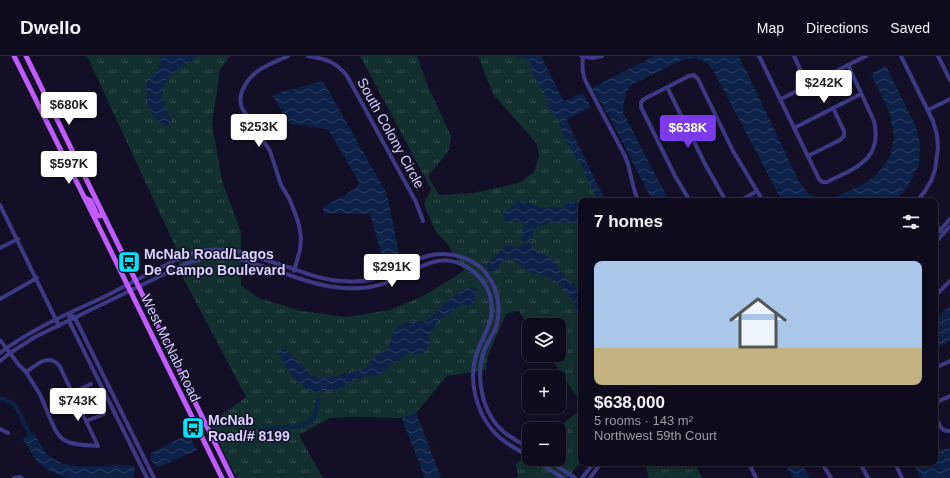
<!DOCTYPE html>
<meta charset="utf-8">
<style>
body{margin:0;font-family:Helvetica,sans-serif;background:#1c1929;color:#f1f3f6;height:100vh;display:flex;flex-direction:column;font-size:15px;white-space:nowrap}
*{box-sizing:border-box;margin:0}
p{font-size:13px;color:#9b9ba3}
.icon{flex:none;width:22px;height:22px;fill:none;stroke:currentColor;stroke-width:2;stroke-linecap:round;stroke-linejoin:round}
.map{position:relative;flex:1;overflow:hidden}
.panel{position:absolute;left:578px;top:142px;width:360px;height:268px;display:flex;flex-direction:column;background:#0e0b1c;border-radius:8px;box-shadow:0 2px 6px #0003,0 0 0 1px #2e2b3b}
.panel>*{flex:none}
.tools{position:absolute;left:522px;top:262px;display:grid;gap:8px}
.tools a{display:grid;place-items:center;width:44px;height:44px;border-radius:8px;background:#0e0b1c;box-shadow:0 2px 6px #0003,0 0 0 1px #2e2b3b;font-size:20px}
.price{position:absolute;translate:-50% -34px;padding:0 9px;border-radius:4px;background:#fff;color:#222;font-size:13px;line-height:26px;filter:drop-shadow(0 1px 2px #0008)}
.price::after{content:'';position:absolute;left:50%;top:24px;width:12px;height:9px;margin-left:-6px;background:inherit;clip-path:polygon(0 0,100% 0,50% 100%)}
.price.current{background:#7c3aed;color:#fff}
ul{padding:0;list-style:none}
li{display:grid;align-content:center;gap:8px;height:212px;padding:0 16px}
li span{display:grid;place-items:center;height:124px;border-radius:8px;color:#555}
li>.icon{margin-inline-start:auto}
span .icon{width:72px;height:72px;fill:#fffc;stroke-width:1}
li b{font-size:17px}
h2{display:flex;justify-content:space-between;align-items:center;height:48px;padding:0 16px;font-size:17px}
header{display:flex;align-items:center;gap:24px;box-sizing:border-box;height:56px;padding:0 20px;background:#0e0b1c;border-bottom:1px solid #2e2b3b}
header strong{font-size:19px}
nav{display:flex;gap:22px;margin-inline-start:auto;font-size:14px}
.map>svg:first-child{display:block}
</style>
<header>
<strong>Dwello</strong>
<nav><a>Map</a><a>Directions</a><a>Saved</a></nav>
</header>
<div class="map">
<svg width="950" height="422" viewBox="0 0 950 422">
<defs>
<pattern id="grass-tufts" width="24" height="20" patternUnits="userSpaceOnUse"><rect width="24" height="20" fill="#12302f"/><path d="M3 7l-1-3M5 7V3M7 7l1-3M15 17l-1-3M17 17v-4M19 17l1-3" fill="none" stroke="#344d4e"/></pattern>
<pattern id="water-waves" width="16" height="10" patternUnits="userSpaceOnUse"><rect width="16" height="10" fill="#0c2248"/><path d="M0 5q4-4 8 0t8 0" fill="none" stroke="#2f4163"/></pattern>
</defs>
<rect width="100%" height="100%" fill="#130f26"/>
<g fill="url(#grass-tufts)">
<polygon points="87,0 230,0 220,14 212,68 222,125 241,176 241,229 259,242 301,255 347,261 390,254 423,240 464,215 449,190 435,174 424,148 431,133 360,0 417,0 427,28 451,80 449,94 428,120 439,139 473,137 519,127 534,116 539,100 537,88 493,38 478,0 541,0 566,63 605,145 581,145 581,347 549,299 559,299 559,269 529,269 529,270 519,255 506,258 488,299 486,314 447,320 416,357 441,422 425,422 402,362 356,361 330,362 299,379 323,422 237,422 209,368 246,341 180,216 176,192"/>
<polygon points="581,353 581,406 567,422 518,422 516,408 529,397 529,403 559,403 559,373 557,373"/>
<polygon points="645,407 695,407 702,422 649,422"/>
</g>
<g fill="url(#water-waves)">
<path d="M160,0H198L187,7L169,20L164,30L162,43L171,65L169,69L164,70C155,63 148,56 147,44C147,38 147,34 146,28C149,22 155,19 158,13C160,9 159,4 160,0Z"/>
<polygon points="516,0 541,0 563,44 570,44 576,39 583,37 591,51 566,64 605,145 598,145 587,122 582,110 575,101 571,92 565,84 558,62 551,56 547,50 548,44 531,15 530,7 527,3"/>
<path d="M654,0H739L800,127C808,139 813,142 827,145H782L713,14L707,7L695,2L682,4L633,28L626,36L624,45L623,56L669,145H653C632,108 615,67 592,32Z"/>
<polygon points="886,10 915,69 920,87 919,109 908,130 895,145 828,145 864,128 878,117 890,101 894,81 890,58 871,18"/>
<polygon points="323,25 387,138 400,203 385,211 370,158 324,157 323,151 355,133 359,126 328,73 290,68 272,39"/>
<path d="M571,144L575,146L581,152V167C570,167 536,163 533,176C532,179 533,183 532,186L522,185C520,177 526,172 524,165C516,165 500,171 504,156L508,154L516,146L522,145L527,146L532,149L542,152L551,151L562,152Z"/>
<path d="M522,188H530C535,197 545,198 553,204C556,206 556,209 558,212C564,220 572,229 581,233V272C576,263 578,252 572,243C567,237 562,230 555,225C547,219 535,220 527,214C521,211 517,203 509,203C502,204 499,210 496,215H490L487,212L488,207L499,196L503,191L508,190L520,191Z"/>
<polygon points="469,231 477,233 473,250 463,248 436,267 430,279 430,289 423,298 407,298 378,319 366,320 349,326 345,331 337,334 331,333 323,336 313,336 304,331 295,323 283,307 279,298 282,292 289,295 311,319 319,322 327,322 364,313 370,309 373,303 381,296 389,293 392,279 396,272 404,267 412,265 426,265 457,237"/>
<polygon points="950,250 950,285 935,293 935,263"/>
<polygon points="415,357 441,422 425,422 402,362"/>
<path d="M34,377C38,383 41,390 45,396C63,417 99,409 123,409C127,409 131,410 135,411L134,422H66L48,414L38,407L23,383Z"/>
<path d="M189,378L197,394L159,411C152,409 151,404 150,397Z"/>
<polygon points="935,390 940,393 950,393 950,422 921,422 913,407 935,407"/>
<polygon points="784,407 801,407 810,422 793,422"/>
</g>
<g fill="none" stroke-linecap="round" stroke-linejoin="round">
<g stroke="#0c2248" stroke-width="4">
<polyline points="0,343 3,343 15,349 32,382"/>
<path d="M260,375C268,373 275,371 283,371C304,371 317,369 318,344"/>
</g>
<g stroke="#3d3a85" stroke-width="4">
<path d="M288,0C271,8 253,13 244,31C240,38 239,44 242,52L270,95L281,129L289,142L295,157L299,169L301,182L300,194L294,215"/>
<path d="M308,0C326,3 335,5 347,20L416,146L423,165"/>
<polyline points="581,0 593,2 602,0"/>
<path d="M583,0C582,11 582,19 587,28L625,100L628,108L634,133L638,145"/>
<path d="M759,0L819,123L822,126H827C855,112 883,104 874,65L848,9"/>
<polyline points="794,0 808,30"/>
<polyline points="901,0 933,65 937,79 938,92 935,114 931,125 925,135 917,145"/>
<polyline points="938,0 950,24"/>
<polyline points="667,31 705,108 726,145"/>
<polyline points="781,43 866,0"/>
<polyline points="928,54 950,43"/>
<polyline points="794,72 861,38"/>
<polyline points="808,100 840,84 844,80 844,75 833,52"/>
<polyline points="690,145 675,120 641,51 641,46 644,43 689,20 694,19 698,23 733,95 763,145"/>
<polyline points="740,145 757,135"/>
<polyline points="0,149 59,270"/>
<polyline points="935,169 942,175"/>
<polyline points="935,180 950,163"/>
<polyline points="935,187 950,170"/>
<polyline points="0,192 18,183"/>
<polyline points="935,240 950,225"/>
<polyline points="0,243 37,222"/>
<polyline points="70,257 69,265 147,422"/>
<polyline points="73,260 75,262 154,422"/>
<path d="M0,284L19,309L26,316C37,309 47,297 59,309L98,390C87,389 74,390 64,384C53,377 46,349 39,337C35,330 30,323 26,316"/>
<path d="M0,297C32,272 73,256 110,238C129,228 147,218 166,209C175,204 184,199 194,197C210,192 226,193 242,196C259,202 275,207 291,212C308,218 326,225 344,225C355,226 367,225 377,222C393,216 406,207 421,202C448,192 478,201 492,226C499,240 501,258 495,273C492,281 487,287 484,295C475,321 482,358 504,376C511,382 521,387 529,392"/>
<path d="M0,305L10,297L35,281L185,208C197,204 208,200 220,200C233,200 246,205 258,209C274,214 289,219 304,224C314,227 324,230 334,231C348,233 364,233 379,229C416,218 444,184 480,222C485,227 488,234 490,240C497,268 481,279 475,303C469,330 478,362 499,381C508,389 519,394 529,401"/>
<polyline points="935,312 950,305"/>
<polyline points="72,337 91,328"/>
<polyline points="935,347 950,340"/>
<path d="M935,359C939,367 940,376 950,375"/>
<polyline points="86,365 104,358"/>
<polyline points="0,373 8,377"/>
<polyline points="533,403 563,422"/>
<polyline points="546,403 575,422"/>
<polyline points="749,407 756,422"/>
<polyline points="822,407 831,422"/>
<polyline points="860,407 868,422"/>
<polyline points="895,407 902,422"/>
<polyline points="14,422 20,421 22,422"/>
<polyline points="582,422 594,407"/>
<polyline points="590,422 601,407"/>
</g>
<g stroke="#c25bff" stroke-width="5">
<polyline points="14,0 97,167 222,422"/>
<polyline points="26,0 232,422"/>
<polyline points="85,142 91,145 97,159 99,160 103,159"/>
</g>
</g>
<defs>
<g id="bus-square" transform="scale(1.15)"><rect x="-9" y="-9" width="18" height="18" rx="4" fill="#00e5ff" stroke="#130f26"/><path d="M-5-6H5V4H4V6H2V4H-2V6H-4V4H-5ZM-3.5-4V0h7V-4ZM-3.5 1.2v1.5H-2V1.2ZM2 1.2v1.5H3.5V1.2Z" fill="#111"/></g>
</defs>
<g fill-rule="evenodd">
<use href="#bus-square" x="129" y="206"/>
<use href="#bus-square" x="193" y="372"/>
</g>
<g text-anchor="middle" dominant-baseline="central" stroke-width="3" stroke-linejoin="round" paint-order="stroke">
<g font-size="14" fill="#d9d4ff" stroke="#130f26">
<text transform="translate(391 77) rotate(61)">South Colony Circle</text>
<text transform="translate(171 292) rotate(64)">West McNab Road</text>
</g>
<g font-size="14" font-weight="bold" fill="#d9d4ff" stroke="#130f26" text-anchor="start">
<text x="144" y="198">McNab Road/Lagos<tspan x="144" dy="16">De Campo Boulevard</tspan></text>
<text x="208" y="364">McNab<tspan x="208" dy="16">Road/# 8199</tspan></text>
</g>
</g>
</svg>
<div class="tools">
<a><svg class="icon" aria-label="layers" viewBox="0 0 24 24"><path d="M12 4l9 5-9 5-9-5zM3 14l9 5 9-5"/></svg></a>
<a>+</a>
<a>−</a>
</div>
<b class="price" style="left:824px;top:48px">$242K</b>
<b class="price" style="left:69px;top:70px">$680K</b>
<b class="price" style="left:259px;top:92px">$253K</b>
<b class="price current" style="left:688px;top:93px">$638K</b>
<b class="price" style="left:69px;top:129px">$597K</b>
<b class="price" style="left:392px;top:232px">$291K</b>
<b class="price" style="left:78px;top:366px">$743K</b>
<section class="panel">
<h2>7 homes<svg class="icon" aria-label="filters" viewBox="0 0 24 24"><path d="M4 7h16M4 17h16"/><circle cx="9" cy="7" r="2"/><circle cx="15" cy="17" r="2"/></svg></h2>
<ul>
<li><span style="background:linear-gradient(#a9c7e8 70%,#c2b280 0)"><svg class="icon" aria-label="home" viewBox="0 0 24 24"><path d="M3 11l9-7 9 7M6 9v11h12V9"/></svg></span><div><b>$638,000</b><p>5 rooms · 143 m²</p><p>Northwest 59th Court</p></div></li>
</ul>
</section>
</div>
